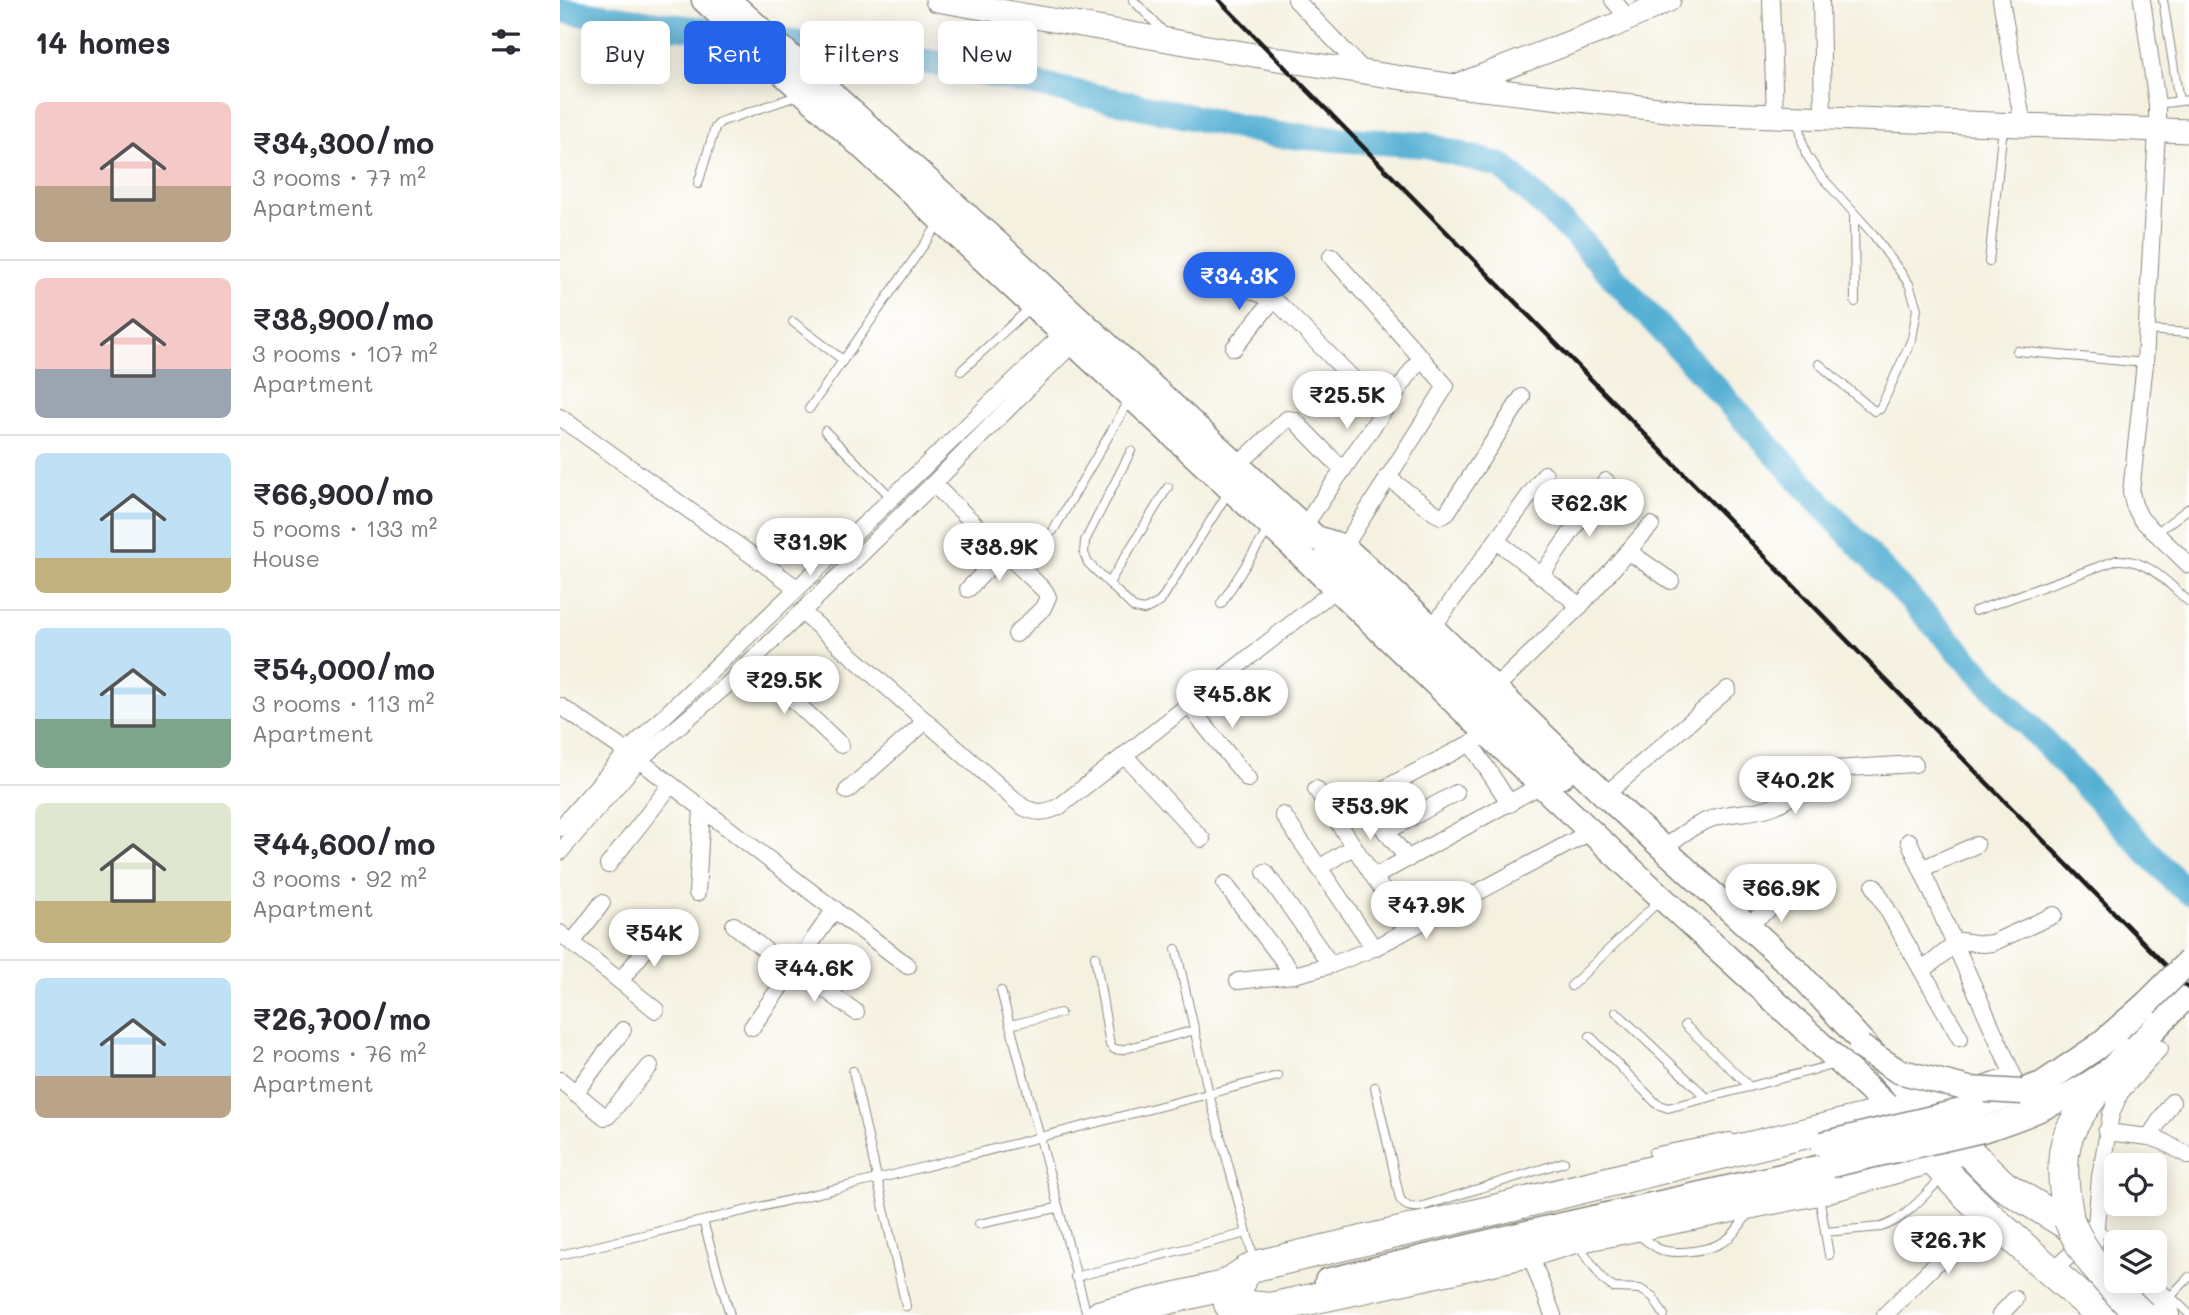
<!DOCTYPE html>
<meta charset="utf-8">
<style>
body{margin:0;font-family:Mali,sans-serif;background:#f2f2f3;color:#2b2b33;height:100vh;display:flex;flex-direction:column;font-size:26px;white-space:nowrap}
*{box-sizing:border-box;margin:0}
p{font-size:23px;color:#7c7c81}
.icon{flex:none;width:38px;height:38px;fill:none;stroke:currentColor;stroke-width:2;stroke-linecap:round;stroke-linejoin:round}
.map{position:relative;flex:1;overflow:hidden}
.sheet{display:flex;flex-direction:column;background:#fff;width:560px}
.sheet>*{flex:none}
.hud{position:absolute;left:21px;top:21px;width:665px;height:63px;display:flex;gap:14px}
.buttons{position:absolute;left:1544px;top:1153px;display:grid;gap:14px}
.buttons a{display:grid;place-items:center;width:63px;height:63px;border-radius:10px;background:#fff;box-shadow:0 4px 18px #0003;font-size:35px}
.price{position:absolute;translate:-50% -60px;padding:0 16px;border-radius:24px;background:#fff;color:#222;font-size:23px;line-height:46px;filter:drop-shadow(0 2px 4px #0008)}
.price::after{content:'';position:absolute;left:50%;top:42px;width:21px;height:16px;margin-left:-10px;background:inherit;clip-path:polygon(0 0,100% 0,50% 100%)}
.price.on{background:#2563eb;color:#fff}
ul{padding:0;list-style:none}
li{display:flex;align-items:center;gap:21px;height:175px;padding:0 35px}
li+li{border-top:2px solid #e1e1e2}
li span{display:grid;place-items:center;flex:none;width:196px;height:140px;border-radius:10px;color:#555}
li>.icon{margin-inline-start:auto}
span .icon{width:84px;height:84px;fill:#fffc;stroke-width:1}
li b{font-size:30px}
h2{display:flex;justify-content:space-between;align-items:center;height:84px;padding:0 35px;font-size:30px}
.tag{padding:0 24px;border-radius:10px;background:#fff;box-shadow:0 4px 18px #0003;font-size:24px;line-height:63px}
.tag.on{background:#2563eb;color:#fff}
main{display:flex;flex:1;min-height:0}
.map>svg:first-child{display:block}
</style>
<main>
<section class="sheet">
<h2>14 homes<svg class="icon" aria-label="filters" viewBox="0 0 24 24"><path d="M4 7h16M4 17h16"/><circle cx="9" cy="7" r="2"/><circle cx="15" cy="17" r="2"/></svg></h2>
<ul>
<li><span style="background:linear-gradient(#f6c9c9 60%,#b9a48a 0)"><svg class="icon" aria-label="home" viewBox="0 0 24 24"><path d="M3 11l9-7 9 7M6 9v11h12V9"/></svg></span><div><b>₹34,300/mo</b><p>3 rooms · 77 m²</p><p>Apartment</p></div></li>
<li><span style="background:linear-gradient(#f6c9c9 65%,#9aa5b1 0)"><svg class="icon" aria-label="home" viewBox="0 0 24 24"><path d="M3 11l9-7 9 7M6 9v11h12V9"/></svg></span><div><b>₹38,900/mo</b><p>3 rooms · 107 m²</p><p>Apartment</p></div></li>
<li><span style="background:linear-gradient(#bfe0f5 75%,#c2b280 0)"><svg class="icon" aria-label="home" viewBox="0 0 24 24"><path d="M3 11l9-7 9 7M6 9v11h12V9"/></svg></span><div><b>₹66,900/mo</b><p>5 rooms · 133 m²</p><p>House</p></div></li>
<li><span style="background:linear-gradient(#bfe0f5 65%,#7fa58c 0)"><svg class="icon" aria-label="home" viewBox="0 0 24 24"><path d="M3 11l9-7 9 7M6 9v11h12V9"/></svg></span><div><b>₹54,000/mo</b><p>3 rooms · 113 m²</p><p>Apartment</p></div></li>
<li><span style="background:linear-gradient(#dfe7d0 70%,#c2b280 0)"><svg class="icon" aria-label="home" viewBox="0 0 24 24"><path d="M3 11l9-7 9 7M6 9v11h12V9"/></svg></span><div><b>₹44,600/mo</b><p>3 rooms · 92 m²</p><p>Apartment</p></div></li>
<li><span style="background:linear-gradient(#bfe0f5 70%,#b9a48a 0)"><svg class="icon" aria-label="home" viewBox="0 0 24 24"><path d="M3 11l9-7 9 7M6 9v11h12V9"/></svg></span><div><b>₹26,700/mo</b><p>2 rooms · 76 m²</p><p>Apartment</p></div></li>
</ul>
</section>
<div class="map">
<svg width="1629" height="1315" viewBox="0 0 1629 1315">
<rect width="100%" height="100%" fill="#fff"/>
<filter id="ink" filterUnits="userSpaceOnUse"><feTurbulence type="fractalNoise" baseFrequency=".0143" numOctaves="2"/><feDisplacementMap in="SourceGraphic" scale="14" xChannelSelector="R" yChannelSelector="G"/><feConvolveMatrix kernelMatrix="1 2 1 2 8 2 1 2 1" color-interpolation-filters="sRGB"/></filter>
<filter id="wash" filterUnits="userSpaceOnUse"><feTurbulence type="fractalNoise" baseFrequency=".00686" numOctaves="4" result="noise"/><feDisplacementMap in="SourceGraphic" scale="28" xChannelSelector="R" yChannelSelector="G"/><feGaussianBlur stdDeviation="1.57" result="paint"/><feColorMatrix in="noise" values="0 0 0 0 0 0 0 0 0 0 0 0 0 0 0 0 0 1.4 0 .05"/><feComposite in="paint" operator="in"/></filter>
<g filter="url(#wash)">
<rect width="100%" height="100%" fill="#f5f1e1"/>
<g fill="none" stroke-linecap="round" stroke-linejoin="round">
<polyline stroke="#57b0d4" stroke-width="26" points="0,10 375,63 717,135 866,145 942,166 1015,235 1302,548 1617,883 1629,892"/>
</g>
</g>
<g filter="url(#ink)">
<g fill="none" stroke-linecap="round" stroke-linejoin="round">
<g stroke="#88867e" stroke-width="10">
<g id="lane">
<polyline points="573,0 605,33"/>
<polyline points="1603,0 1619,101"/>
<polyline points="1597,104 1629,100"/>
<polyline points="1239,120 1242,140 1246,154 1260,175 1313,234 1349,284 1357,309 1352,339 1320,409 1314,411 1259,364"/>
<polyline points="138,184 155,128 160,122 240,95"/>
<polyline points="1294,214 1295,302"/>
<polyline points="1429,262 1443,126"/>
<polyline points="233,322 283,360"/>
<polyline points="1586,330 1629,333"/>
<polyline points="1457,351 1585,363"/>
<polyline points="401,371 471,307"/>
<polyline points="249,409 380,222"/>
<polyline points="265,431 332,498"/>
<polyline points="571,451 525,541 524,553 528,563 574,608 584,610 600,602 669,491"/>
<polyline points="493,531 569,401"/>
<polyline points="1596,533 1629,508"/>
<polyline points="549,583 608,487"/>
<polyline points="661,604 708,530"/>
<path d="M1415,611L1557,560C1587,558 1608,583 1629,602"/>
<polyline points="616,949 649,1094 694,1259"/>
<polyline points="535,956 550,1045 554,1049 561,1050 635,1030"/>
<polyline points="1011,986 1099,901"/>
<polyline points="441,991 527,1315"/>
<polyline points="1056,1012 1147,1098"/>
<polyline points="450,1025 500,1013"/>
<polyline points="1125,1025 1190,1087"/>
<polyline points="1030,1036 1097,1104 1108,1108 1276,1064"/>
<polyline points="293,1071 346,1306"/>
<path d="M815,1087L840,1199C846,1207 850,1208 860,1207L1004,1162"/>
<polyline points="1093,1152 1170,1137"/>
<polyline points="1259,1196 1269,1255"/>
<polyline points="143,1221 170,1315"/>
<polyline points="419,1224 497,1208"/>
<polyline points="1536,1226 1556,1244"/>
<path d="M1265,1232L1321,1227C1345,1220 1363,1196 1381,1179"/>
<path d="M1076,1233C1083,1238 1091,1245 1099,1249C1114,1255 1145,1251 1159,1244C1173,1238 1181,1224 1189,1212"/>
<polyline points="1018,1244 1043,1280 1054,1288 1080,1289 1093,1297 1104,1315"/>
<polyline points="0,1255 317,1179 718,1076"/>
<polyline points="515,1277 687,1233"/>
<polyline points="1594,1280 1629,1314"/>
<polyline points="1611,1296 1629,1277"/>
</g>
</g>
<g stroke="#88867e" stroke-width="18">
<g id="street">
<polyline points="736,0 804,71"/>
<polyline points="1053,0 1068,18"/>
<polyline points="1211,0 1215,116"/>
<polyline points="1261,0 1263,118"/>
<polyline points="1441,0 1463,125"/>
<polyline points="1582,0 1597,104 1597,129 1585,363 1571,492 1574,505 1581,519 1629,565"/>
<polyline points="771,256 886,386 784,547"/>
<polyline points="671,281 713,300 722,307 824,410"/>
<polyline points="674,348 713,300"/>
<polyline points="0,417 237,588"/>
<polyline points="678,465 727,419 734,420 783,470"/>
<polyline points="827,477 875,513 881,516 886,514 962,397"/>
<polyline points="373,484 485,591 488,597 483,608 456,634"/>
<polyline points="744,526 861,357"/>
<polyline points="937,541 1020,606"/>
<polyline points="1068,551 1111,581"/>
<polyline points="981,576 1046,481"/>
<polyline points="408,589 444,552"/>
<path d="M242,612L463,807C477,814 486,813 500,806L777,588"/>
<polyline points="872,628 985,474"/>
<polyline points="192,661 281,745"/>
<polyline points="935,688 1020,606 1091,525"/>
<polyline points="628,705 688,779"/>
<polyline points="0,706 67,752"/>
<polyline points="911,744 950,804"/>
<polyline points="564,755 642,839"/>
<polyline points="79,760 348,966"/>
<polyline points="756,789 831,903"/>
<polyline points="287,791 366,721"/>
<polyline points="1045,795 1168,689"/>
<polyline points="801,801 848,859"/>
<polyline points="723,815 814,948"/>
<polyline points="774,815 928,734"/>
<polyline points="0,828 70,749 510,327"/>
<polyline points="826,832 896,793"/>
<polyline points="1349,841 1453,1075 1360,1105"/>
<path d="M1104,848C1124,832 1145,817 1171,814C1186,812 1199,812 1214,806C1236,797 1252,778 1273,769L1355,764"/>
<polyline points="0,852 79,760 167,685 373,484 519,337"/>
<polyline points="48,865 110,786"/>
<polyline points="759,868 794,846"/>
<polyline points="1361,869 1416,845"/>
<polyline points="705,872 771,965"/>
<polyline points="814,877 981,785"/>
<polyline points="665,884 734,975"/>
<polyline points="1314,886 1400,1038"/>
<polyline points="137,893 142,809"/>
<polyline points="174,925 231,971"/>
<polyline points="1186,925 1235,892"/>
<polyline points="0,933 96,1010"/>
<polyline points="1393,940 1423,944 1432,943 1494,915"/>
<polyline points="12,943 42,903"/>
<polyline points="234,967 296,1012"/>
<polyline points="1362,971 1395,944"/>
<polyline points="60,981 98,934"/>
<polyline points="678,981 734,975 771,965 814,948 1030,832"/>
<polyline points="192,1027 275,909"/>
<polyline points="0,1080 45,1117 48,1116 90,1066"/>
<polyline points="15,1093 63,1030"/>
<polyline points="1546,1132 1589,1137 1612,1102"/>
<polyline points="1589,1137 1602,1141 1629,1156"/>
<polyline points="969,1252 993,1315"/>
<polyline points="1492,1271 1527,1240 1536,1226 1540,1177 1551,1114 1560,1093 1600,1048"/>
<polyline points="1325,1315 1426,1213"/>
<polyline points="1440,1315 1455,1299"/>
</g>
</g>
<g stroke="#88867e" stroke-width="25">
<g id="secondary">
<polyline points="377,0 717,59 896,86 1134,113 1629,131"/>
<polyline points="899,85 1053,26 1109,0"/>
</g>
</g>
<g stroke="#88867e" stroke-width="27">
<g id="primary">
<polyline points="144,0 731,545 981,785 1102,898 1203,990 1333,1112"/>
<polyline points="168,0 437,243 756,538 784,547 872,628 1045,795 1240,974 1360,1105"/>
<polyline points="768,551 826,616 879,662 1002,776"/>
<polyline points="1414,1108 1482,1084 1537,1047 1586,1004"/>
<path d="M1422,1130C1456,1120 1502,1101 1532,1082C1569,1059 1598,1024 1629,994"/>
<polyline points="767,1281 967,1233 1271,1165"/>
</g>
</g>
<g stroke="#88867e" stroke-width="32">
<g id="highway">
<path d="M1360,1145C1414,1208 1479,1260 1541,1315"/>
<path d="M1509,1220C1505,1196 1500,1167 1506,1143C1514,1112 1548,1079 1569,1053"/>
<polyline points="1569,1281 1604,1315"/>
<polyline points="662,1287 695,1266 934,1210 1360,1105 1444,1186 1516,1230 1528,1241"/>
<polyline points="669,1304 710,1308 969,1252 1015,1238 1258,1190 1406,1148"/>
<polyline points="541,1315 680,1282"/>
</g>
</g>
<use href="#lane" stroke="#fff" stroke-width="8"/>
<use href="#street" stroke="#fff" stroke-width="16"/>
<use href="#secondary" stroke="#fff" stroke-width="23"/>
<use href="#primary" stroke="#fff" stroke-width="24"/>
<use href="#highway" stroke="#fff" stroke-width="30"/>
<polyline stroke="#1c1c1c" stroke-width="4.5" points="659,0 1629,989"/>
<g stroke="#88867e" stroke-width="27" stroke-linecap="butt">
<g id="primary-bridge">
<polyline points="1586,1004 1629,961"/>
<polyline points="1301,1047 1338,1071 1409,1089 1462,1092"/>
<polyline points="1263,1144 1414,1108"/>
<polyline points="1271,1165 1422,1130"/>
</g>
</g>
<g stroke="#88867e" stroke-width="32" stroke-linecap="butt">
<path id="highway-bridge" d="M1509,1220C1524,1259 1552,1287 1581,1315"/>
</g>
<use href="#primary-bridge" stroke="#fff" stroke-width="24"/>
<use href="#highway-bridge" stroke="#fff" stroke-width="30"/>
</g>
</g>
</svg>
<div class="buttons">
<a><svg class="icon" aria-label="locate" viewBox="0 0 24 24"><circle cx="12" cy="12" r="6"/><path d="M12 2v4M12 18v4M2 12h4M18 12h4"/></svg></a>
<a><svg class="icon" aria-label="layers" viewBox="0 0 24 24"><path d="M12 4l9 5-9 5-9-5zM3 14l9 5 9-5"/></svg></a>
</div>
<b class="price on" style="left:679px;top:312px">₹34.3K</b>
<b class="price" style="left:787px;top:431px">₹25.5K</b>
<b class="price" style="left:1029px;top:539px">₹62.3K</b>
<b class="price" style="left:250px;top:578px">₹31.9K</b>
<b class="price" style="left:439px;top:583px">₹38.9K</b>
<b class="price" style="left:224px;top:716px">₹29.5K</b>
<b class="price" style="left:672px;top:730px">₹45.8K</b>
<b class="price" style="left:1235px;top:816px">₹40.2K</b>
<b class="price" style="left:810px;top:842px">₹53.9K</b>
<b class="price" style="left:1221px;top:924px">₹66.9K</b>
<b class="price" style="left:866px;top:941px">₹47.9K</b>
<b class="price" style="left:94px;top:969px">₹54K</b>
<b class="price" style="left:254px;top:1004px">₹44.6K</b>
<b class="price" style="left:1388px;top:1276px">₹26.7K</b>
<div class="hud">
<a class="tag">Buy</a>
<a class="tag on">Rent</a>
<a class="tag">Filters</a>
<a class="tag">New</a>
</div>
</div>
</main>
